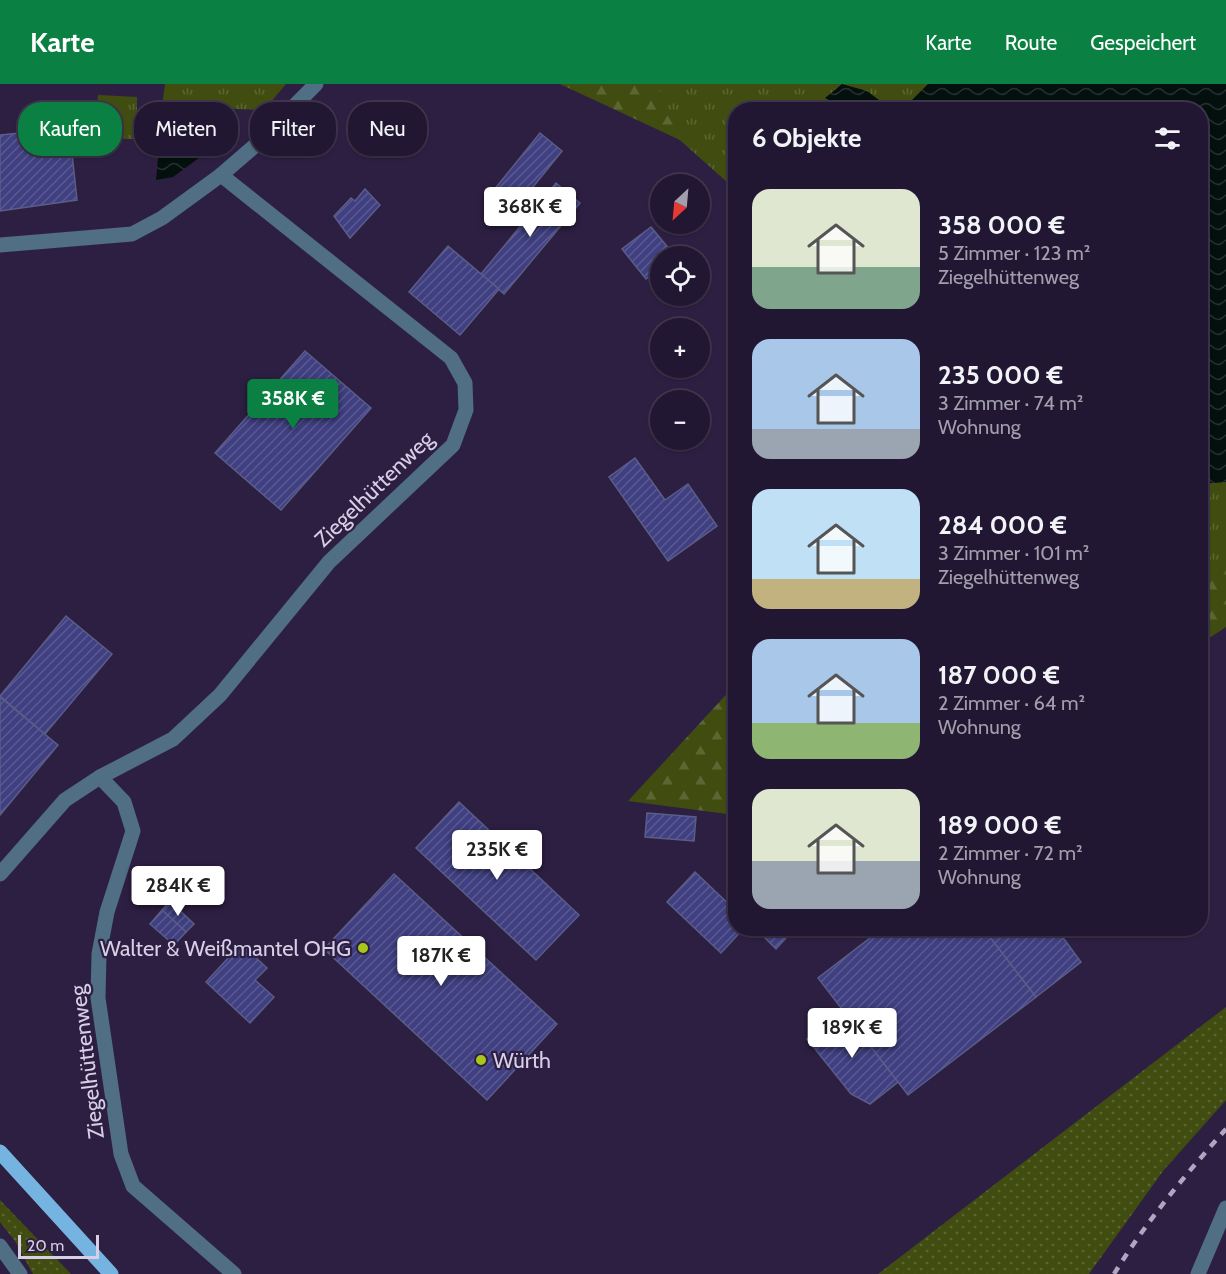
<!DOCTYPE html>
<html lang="de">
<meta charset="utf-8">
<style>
body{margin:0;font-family:Cabin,sans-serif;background:#2a203a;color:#f1f3f6;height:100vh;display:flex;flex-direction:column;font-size:22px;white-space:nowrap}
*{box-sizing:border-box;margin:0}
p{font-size:20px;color:#a29fac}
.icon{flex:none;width:33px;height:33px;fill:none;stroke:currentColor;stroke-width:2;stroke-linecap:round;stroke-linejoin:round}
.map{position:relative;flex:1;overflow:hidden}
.panel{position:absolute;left:728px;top:18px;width:480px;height:834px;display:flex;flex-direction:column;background:#221732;border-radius:24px;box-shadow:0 2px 4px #0004,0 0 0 2px #3f364d}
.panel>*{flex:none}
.banner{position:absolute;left:18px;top:18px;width:570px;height:54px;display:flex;gap:12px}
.needle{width:39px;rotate:206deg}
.controls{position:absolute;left:650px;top:90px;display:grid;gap:12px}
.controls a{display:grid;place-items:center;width:60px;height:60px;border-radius:50%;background:#221732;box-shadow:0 2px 4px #0004,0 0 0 2px #3f364d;font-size:30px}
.scale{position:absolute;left:18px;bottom:15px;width:81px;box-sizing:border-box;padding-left:6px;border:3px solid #d6cfe6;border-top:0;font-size:16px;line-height:21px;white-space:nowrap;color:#d6cfe6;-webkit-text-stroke:4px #2d1f42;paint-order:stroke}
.price{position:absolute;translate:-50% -51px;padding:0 14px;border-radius:6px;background:#fff;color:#222;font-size:20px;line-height:39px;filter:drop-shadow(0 2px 3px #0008)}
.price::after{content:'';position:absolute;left:50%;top:36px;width:18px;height:14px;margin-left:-9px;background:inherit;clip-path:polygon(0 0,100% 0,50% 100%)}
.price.on{background:#0b8043;color:#fff}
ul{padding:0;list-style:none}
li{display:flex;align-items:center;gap:18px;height:150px;padding:0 24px}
li span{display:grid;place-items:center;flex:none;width:168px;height:120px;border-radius:18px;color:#555}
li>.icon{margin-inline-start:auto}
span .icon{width:72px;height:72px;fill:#fffc;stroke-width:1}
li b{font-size:26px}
h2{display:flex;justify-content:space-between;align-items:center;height:72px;padding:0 24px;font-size:26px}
.chip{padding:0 21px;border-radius:24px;background:#221732;box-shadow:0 2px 4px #0004,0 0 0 2px #3f364d;font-size:21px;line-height:54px}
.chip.on{background:#0b8043;color:#fff}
header{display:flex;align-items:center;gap:36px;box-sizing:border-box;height:84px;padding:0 30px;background:#0b8043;color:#fff}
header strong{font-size:28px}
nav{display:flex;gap:33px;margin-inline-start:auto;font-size:21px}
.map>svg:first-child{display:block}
</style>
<header>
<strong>Karte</strong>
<nav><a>Karte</a><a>Route</a><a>Gespeichert</a></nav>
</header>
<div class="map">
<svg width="1226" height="1190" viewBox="0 0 1226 1190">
<defs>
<pattern id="grass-dots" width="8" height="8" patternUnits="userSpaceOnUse" patternTransform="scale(1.5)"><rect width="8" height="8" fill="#414d10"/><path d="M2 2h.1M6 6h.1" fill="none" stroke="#5c6633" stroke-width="1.8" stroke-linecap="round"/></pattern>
<pattern id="forest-firs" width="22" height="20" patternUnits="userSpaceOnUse" patternTransform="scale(1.5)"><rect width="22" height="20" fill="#414d10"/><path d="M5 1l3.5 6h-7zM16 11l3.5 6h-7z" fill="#5c6633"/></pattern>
<pattern id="park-tufts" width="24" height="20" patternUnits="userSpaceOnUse" patternTransform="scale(1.5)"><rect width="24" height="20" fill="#414d10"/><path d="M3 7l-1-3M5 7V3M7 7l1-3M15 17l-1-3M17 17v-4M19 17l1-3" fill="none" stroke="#5c6633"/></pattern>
<pattern id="water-waves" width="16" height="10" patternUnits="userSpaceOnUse" patternTransform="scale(1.5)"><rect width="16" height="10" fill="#03100d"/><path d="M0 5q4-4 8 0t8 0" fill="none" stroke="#273230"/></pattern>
<pattern id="building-hatch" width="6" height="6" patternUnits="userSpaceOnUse" patternTransform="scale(1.5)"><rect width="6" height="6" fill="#3f3f81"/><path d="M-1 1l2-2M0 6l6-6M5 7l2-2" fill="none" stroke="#5a5a93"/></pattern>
</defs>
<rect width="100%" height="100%" fill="#2d1f42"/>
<g fill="url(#grass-dots)">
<polygon points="1226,923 1226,1016 1163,1087 1089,1190 878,1190"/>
<polygon points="0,1116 71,1190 33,1190 15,1157 0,1138"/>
</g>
<g fill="url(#forest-firs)">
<polygon points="560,0 928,0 735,26 735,105 680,56"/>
<polygon points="1226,398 1226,543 1200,560 1200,400"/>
<polygon points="735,601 735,731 628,717"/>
</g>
<g fill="url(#park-tufts)">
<polygon points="165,0 286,0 264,26 162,22"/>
<polygon points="657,0 1226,0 1226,484 1200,486 1200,26 735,26 735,105 680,56"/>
<polygon points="98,11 137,13 137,55 95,55"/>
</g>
<g fill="url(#water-waves)">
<polygon points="842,0 867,7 891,25 871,25 865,19 842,23 825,14"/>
<polygon points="928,0 1226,0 1226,398 1200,400 1200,26 903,25"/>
<polygon points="160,52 225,55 173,93 156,96"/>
</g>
<g fill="url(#building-hatch)" stroke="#5a5d87" stroke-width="1.5">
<polygon points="30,48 37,64 71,60 77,116 0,127 0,51"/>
<polygon points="540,49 562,67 516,124 494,106"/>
<polygon points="556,99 580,119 504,210 481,190"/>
<polygon points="365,105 380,121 350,154 334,132 351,114 355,117"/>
<polygon points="651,143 675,172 660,172 660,184 646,195 622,165"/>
<polygon points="448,162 499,205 460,251 409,208"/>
<polygon points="305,267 371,324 281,426 215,369"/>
<polygon points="635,374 665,416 688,400 717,442 668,477 609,393"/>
<polygon points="66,532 112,570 45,650 0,612"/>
<polygon points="0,613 58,661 0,731"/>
<polygon points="459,718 579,831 536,876 416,764"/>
<polygon points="647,729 696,733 694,757 645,753"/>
<polygon points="695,788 735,826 735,844 744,844 721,869 667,818"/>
<polygon points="394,790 557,940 487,1016 324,865"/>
<polygon points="170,817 194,840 186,848 162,826"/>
<polygon points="162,826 186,848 174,861 150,840"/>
<polygon points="755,844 795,844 776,865"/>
<polygon points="883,844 983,844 1036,913 908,1011 818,894"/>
<polygon points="983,844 1056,844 1081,878 1036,913"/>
<polygon points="241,860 267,884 255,896 274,913 250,939 206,898"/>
<polygon points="843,927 898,998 870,1020 851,1010 807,955"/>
</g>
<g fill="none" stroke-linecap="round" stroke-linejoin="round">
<g stroke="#506e84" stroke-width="15">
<polyline points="0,161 132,150 162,134 221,91 258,59 316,0"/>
<polyline points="100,693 124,718 133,747 107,828 99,870 98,914 121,1070 133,1102 234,1190"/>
<polyline points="0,790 65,716 100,693 173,655 220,611 329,478 453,361 466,326 465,299 451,274 221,91"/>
<polyline points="0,1162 20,1190"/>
<polyline points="1198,1190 1226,1124"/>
</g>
<polyline stroke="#75b4e1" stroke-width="15" points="0,1068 111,1190"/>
<path stroke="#afa7c0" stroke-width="4.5" stroke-dasharray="8 8" stroke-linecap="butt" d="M1114,1190C1146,1138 1185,1091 1226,1045"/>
</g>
<g fill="#a9c71a" stroke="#2d1f42" stroke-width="2">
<circle cx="363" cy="864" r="6"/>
<circle cx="481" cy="976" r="6"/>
</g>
<g text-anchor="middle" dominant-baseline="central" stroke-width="4.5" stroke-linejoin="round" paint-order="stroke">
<g font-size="22" fill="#d6cfe6" stroke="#2d1f42">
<text transform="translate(374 405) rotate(-44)">Ziegelhüttenweg</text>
<text transform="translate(87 978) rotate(-97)">Ziegelhüttenweg</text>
</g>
<g font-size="22" fill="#d6cfe6" stroke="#2d1f42" text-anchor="end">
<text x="351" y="864">Walter &amp; Weißmantel OHG</text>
<text x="493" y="976" text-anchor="start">Würth</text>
</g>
</g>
</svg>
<div class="controls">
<a><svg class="needle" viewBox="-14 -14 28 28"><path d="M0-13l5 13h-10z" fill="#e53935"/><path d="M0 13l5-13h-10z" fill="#a29fac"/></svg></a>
<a><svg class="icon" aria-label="locate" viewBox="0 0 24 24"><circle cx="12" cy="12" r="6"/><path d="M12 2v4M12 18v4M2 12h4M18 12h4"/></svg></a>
<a>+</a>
<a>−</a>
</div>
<div class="scale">20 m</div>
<b class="price" style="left:530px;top:154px">368K €</b>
<b class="price on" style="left:293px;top:346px">358K €</b>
<b class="price" style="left:497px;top:797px">235K €</b>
<b class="price" style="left:178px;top:833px">284K €</b>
<b class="price" style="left:441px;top:903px">187K €</b>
<b class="price" style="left:852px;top:975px">189K €</b>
<div class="banner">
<a class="chip on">Kaufen</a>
<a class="chip">Mieten</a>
<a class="chip">Filter</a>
<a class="chip">Neu</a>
</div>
<section class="panel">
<h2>6 Objekte<svg class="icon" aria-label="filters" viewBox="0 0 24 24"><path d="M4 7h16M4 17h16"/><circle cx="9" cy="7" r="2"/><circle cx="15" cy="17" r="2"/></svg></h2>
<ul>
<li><span style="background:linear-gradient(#dfe7d0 65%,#7fa58c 0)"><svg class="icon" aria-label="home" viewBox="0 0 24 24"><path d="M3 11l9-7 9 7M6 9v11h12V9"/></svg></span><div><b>358 000 €</b><p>5 Zimmer · 123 m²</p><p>Ziegelhüttenweg</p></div></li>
<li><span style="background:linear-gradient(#a9c7e8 75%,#9aa5b1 0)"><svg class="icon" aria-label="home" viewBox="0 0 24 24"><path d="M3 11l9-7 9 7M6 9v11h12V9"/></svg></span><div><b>235 000 €</b><p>3 Zimmer · 74 m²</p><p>Wohnung</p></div></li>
<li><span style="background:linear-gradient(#bfe0f5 75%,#c2b280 0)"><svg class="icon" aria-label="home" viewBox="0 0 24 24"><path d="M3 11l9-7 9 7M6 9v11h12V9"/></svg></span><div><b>284 000 €</b><p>3 Zimmer · 101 m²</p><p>Ziegelhüttenweg</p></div></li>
<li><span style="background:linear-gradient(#a9c7e8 70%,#8fb573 0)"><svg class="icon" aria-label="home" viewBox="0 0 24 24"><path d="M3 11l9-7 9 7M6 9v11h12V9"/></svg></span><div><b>187 000 €</b><p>2 Zimmer · 64 m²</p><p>Wohnung</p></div></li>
<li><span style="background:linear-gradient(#dfe7d0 60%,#9aa5b1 0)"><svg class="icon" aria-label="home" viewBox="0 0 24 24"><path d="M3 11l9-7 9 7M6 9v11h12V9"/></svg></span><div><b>189 000 €</b><p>2 Zimmer · 72 m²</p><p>Wohnung</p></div></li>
</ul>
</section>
</div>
